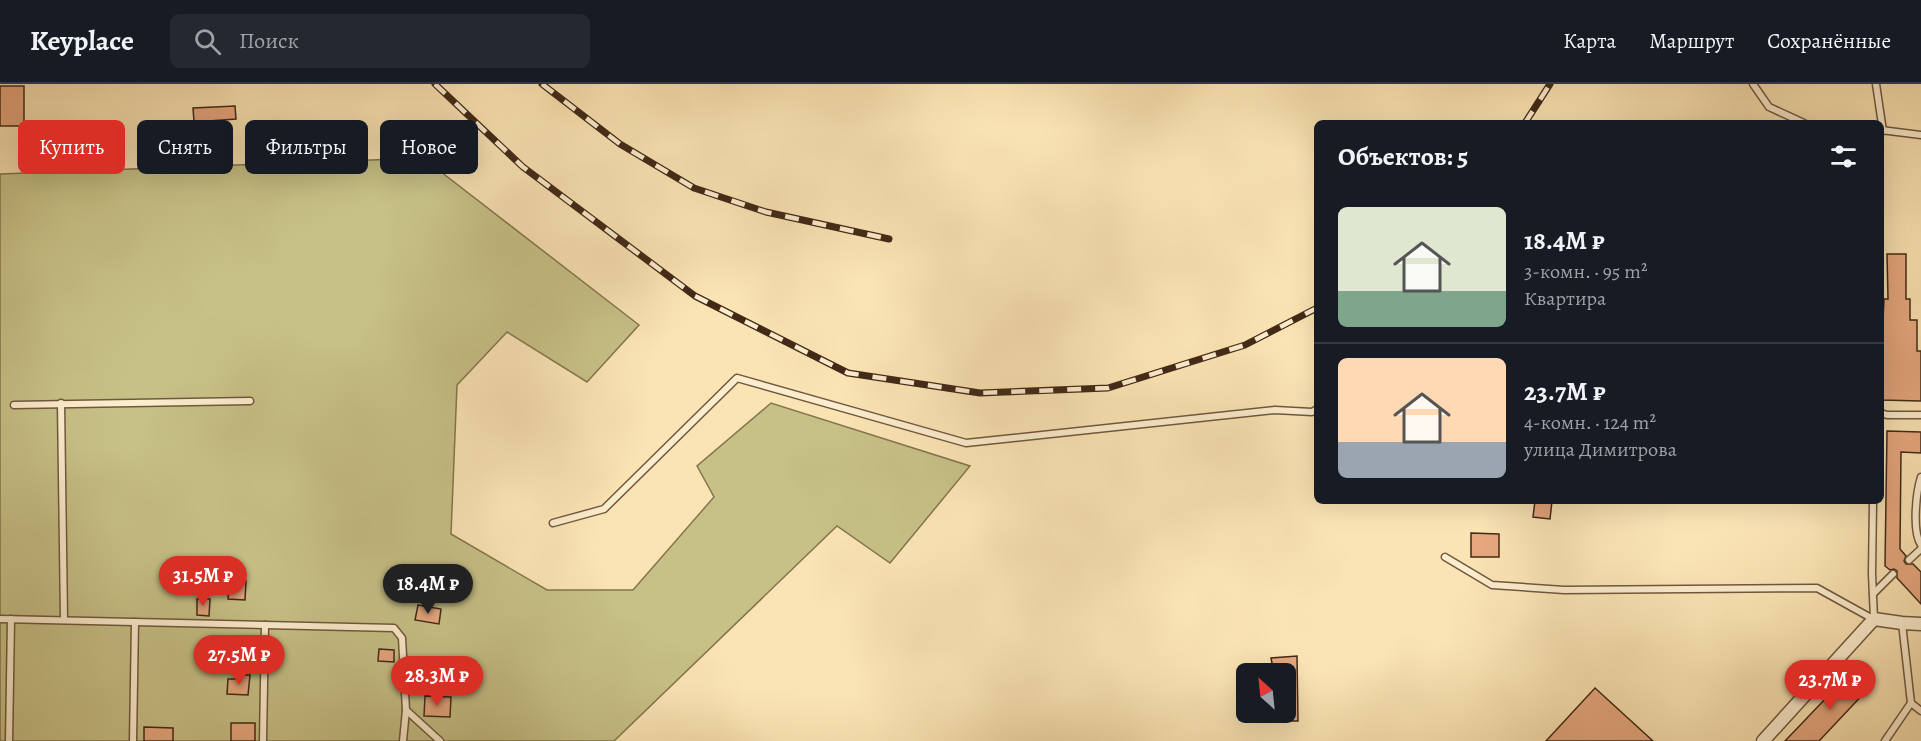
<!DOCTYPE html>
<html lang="ru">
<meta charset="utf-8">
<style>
body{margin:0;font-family:Alegreya,serif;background:#242831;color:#f1f3f6;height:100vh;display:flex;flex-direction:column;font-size:22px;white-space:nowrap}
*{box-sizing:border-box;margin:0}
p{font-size:20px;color:#9ea1a6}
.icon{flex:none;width:33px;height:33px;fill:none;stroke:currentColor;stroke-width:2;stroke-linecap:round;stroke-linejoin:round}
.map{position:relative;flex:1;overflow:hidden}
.panel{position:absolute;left:1314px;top:36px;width:570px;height:384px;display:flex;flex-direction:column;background:#171b24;border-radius:9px;box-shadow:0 6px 24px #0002}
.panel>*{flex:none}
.top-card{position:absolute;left:18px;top:36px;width:570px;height:54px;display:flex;gap:12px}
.needle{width:39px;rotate:333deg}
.controls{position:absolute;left:1236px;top:579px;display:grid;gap:12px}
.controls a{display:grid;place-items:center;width:60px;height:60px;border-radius:9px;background:#171b24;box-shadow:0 6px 24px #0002;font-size:30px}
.price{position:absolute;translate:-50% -51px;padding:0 14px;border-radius:21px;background:#d93025;color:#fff;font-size:20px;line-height:39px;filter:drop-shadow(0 2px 3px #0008)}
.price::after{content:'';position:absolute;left:50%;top:36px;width:18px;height:14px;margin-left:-9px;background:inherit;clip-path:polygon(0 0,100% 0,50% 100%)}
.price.active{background:#222;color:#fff}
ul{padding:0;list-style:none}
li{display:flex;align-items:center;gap:18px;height:150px;padding:0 24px}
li+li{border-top:2px solid #363941}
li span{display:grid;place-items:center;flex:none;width:168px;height:120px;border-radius:9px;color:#555}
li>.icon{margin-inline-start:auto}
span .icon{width:72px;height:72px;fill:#fffc;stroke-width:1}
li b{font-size:26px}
h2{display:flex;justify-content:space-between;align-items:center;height:72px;padding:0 24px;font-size:26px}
.pill{padding:0 21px;border-radius:9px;background:#171b24;box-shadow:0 6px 24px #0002;font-size:21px;line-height:54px}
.pill.active{background:#d93025;color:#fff}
header{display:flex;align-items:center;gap:36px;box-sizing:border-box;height:84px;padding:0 30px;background:#171b24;border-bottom:2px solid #363941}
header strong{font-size:28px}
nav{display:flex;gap:33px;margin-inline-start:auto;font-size:21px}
.search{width:420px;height:54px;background:#242831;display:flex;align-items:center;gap:15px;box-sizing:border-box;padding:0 21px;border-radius:9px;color:#9ea1a6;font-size:22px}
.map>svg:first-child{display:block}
</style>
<header>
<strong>Keyplace</strong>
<div class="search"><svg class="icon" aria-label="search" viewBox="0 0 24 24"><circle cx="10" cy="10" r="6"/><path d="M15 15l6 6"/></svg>Поиск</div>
<nav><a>Карта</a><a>Маршрут</a><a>Сохранённые</a></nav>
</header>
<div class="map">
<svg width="1921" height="657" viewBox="0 0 1921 657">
<rect width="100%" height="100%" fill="#fbe4b4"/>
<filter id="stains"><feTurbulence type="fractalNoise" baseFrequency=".00333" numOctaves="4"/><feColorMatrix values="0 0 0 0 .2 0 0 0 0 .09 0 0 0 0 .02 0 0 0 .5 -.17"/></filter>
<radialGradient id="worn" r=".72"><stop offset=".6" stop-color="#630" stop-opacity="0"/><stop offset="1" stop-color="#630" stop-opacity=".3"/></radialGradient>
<polygon fill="#c7c187" stroke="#84754f" stroke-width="1.5" points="423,74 639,241 587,298 507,248 457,301 451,450 547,506 633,506 714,413 697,382 771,319 970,382 890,479 837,442 614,657 0,657 0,90"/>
<g fill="#e7a87f" stroke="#412917" stroke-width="1.5">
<rect x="0" y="2" width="24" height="40"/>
<polygon points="235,22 236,35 194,38 193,24"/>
<polygon points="1887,170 1906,170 1906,215 1910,215 1910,236 1917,236 1917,267 1921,267 1921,317 1881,316 1881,236 1883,236 1884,215 1888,215"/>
<polygon points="1887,347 1921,348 1921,369 1901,368 1900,465 1906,472 1904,477 1906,480 1913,480 1921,488 1921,520 1897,494 1897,487 1894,485 1890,486 1885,482"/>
<polygon points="1535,417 1552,417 1550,435 1533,433"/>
<polygon points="1471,449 1499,450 1499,473 1471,473"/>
<polygon points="229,496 246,497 245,516 228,515"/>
<polygon points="197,515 210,515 209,532 197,531"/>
<polygon points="418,521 441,525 439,540 415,536"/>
<polygon points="379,565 394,566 394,578 378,577"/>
<polygon points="1297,572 1298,637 1286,637 1286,590 1274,590 1271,574"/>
<polygon points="1850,589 1868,605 1819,657 1785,657"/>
<polygon points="238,591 250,591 248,611 227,610 228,595 238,595"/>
<polygon points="1595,604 1653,657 1546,657"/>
<polygon points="425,612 451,613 450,633 424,632"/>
<rect x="231" y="639" width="24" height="18"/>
<polygon points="144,643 173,644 173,657 144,657"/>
</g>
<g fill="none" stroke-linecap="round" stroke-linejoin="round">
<g stroke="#70583e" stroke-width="9">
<g id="service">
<polyline points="1753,0 1769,23 1804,39"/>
<polyline points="1876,0 1883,47"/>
<polyline points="1881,46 1921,51"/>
<polyline points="61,319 64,536"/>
<polyline points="14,321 250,317"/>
<polyline points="1881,329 1887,331 1921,331"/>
<path d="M1921,393C1916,409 1912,447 1921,461"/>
<polyline points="1873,417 1872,490 1874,535"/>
<polyline points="553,439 604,425 737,294 966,359 1275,326 1312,328 1317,325"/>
<polyline points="1445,473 1492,501 1564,506 1817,504 1873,535"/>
<polyline points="1909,476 1921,465"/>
<polyline points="1873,510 1893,490"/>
<polyline points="0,535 394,544 402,554 406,626 403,657"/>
<polyline points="1902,539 1911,619 1921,627"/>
<polyline points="406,626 440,657"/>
<polyline points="9,657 11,535"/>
<polyline points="133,657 135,538"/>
<polyline points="263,657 265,541"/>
<polyline points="1885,657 1911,619"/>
</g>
</g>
<g stroke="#70583e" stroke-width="15">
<polyline id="minor" points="1763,657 1874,535 1902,539 1921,540"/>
</g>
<use href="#service" stroke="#fcedce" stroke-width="6"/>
<use href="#minor" stroke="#fcedce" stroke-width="12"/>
<g stroke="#412917" stroke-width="7">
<g id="rail">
<polyline points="435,0 523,83 695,212 848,289 980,309 1108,304 1245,261 1317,224"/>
<polyline points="542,0 620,60 694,104 766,128 889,155"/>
<polyline points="1525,39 1550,0"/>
</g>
</g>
<use href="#rail" stroke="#fcedce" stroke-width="4.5" stroke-dasharray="14" stroke-linecap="butt"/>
</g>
<rect width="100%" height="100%" filter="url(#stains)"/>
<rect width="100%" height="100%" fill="url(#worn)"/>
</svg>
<div class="controls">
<a><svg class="needle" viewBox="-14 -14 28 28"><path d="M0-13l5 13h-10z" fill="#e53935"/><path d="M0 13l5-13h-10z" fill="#9ea1a6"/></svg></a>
</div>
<b class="price" style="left:203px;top:523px">31.5M ₽</b>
<b class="price active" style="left:428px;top:531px">18.4M ₽</b>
<b class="price" style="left:239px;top:602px">27.5M ₽</b>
<b class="price" style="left:437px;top:623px">28.3M ₽</b>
<b class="price" style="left:1830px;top:627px">23.7M ₽</b>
<div class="top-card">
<a class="pill active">Купить</a>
<a class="pill">Снять</a>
<a class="pill">Фильтры</a>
<a class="pill">Новое</a>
</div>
<section class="panel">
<h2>Объектов: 5<svg class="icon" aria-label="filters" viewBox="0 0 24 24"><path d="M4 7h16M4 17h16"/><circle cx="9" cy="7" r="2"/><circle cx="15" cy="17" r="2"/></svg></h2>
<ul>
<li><span style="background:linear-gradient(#dfe7d0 70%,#7fa58c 0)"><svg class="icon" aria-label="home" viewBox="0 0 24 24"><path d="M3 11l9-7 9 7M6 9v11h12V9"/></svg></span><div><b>18.4M ₽</b><p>3-комн. · 95 m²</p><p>Квартира</p></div></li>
<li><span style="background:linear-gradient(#ffd9b3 70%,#9aa5b1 0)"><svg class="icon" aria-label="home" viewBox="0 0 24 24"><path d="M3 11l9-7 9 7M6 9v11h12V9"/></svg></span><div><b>23.7M ₽</b><p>4-комн. · 124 m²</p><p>улица Димитрова</p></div></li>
</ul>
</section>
</div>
